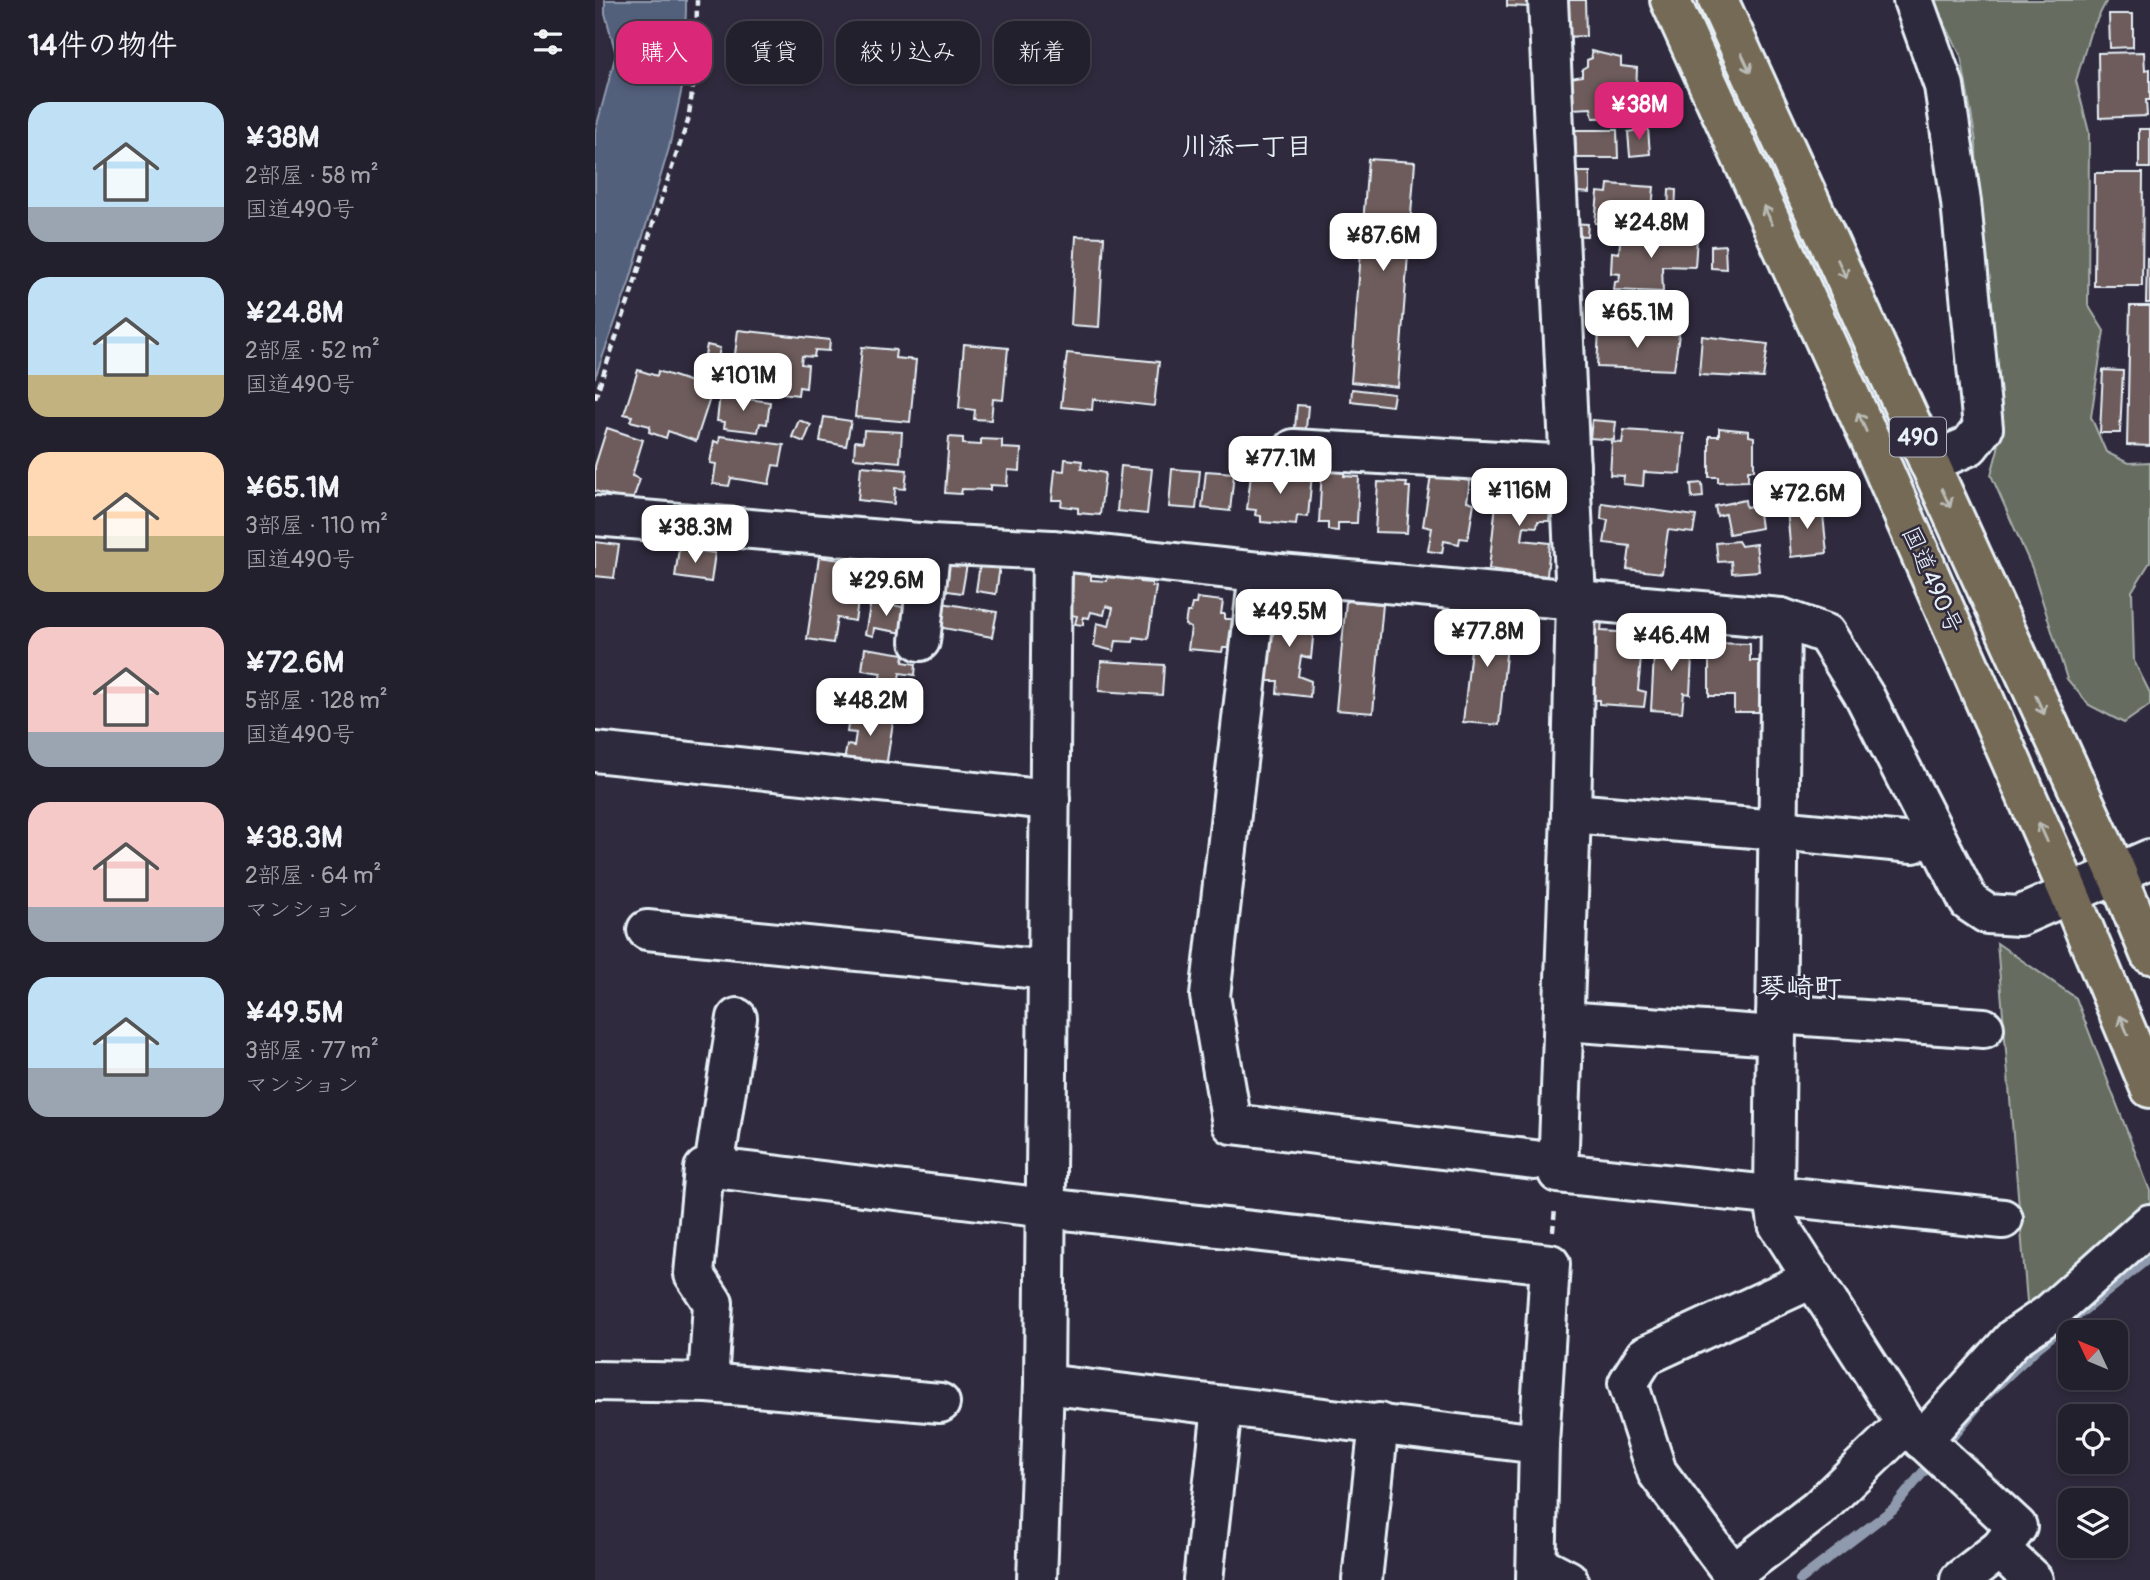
<!DOCTYPE html>
<html lang="ja">
<meta charset="utf-8">
<style>
body{margin:0;font-family:Pangolin,"Klee One",sans-serif;background:#2f2d3a;color:#f1f3f6;height:100vh;display:flex;flex-direction:column;font-size:26px;white-space:nowrap}
*{box-sizing:border-box;margin:0}
p{font-size:23px;color:#a3a3aa}
.icon{flex:none;width:38px;height:38px;fill:none;stroke:currentColor;stroke-width:2;stroke-linecap:round;stroke-linejoin:round}
.map{position:relative;flex:1;overflow:hidden}
.details{display:flex;flex-direction:column;background:#23202e;width:595px}
.details>*{flex:none}
.banner{position:absolute;left:21px;top:21px;width:665px;height:63px;display:flex;gap:14px}
.needle{width:46px;rotate:314deg}
.controls{position:absolute;left:1463px;top:1320px;display:grid;gap:14px}
.controls a{display:grid;place-items:center;width:70px;height:70px;border-radius:14px;background:#23202e;box-shadow:0 4px 10px #0003,0 0 0 2px #403e4a;font-size:35px}
.price{position:absolute;translate:-50% -60px;padding:0 16px;border-radius:14px;background:#fff;color:#222;font-size:23px;line-height:46px;filter:drop-shadow(0 2px 4px #0008)}
.price::after{content:'';position:absolute;left:50%;top:42px;width:21px;height:16px;margin-left:-10px;background:inherit;clip-path:polygon(0 0,100% 0,50% 100%)}
.price.on{background:#db2777;color:#fff}
ul{padding:0;list-style:none}
li{display:flex;align-items:center;gap:21px;height:175px;padding:0 28px}
li span{display:grid;place-items:center;flex:none;width:196px;height:140px;border-radius:21px;color:#555}
li>.icon{margin-inline-start:auto}
span .icon{width:84px;height:84px;fill:#fffc;stroke-width:1}
li b{font-size:30px}
h2{display:flex;justify-content:space-between;align-items:center;height:84px;padding:0 28px;font-size:30px}
.tag{padding:0 24px;border-radius:21px;background:#23202e;box-shadow:0 4px 10px #0003,0 0 0 2px #403e4a;font-size:24px;line-height:63px}
.tag.on{background:#db2777;color:#fff}
main{display:flex;flex:1;min-height:0}
.map>svg:first-child{display:block}
</style>
<main>
<section class="details">
<h2>14件の物件<svg class="icon" aria-label="filters" viewBox="0 0 24 24"><path d="M4 7h16M4 17h16"/><circle cx="9" cy="7" r="2"/><circle cx="15" cy="17" r="2"/></svg></h2>
<ul>
<li><span style="background:linear-gradient(#bfe0f5 75%,#9aa5b1 0)"><svg class="icon" aria-label="home" viewBox="0 0 24 24"><path d="M3 11l9-7 9 7M6 9v11h12V9"/></svg></span><div><b>¥38M</b><p>2部屋 · 58 m²</p><p>国道490号</p></div></li>
<li><span style="background:linear-gradient(#bfe0f5 70%,#c2b280 0)"><svg class="icon" aria-label="home" viewBox="0 0 24 24"><path d="M3 11l9-7 9 7M6 9v11h12V9"/></svg></span><div><b>¥24.8M</b><p>2部屋 · 52 m²</p><p>国道490号</p></div></li>
<li><span style="background:linear-gradient(#ffd9b3 60%,#c2b280 0)"><svg class="icon" aria-label="home" viewBox="0 0 24 24"><path d="M3 11l9-7 9 7M6 9v11h12V9"/></svg></span><div><b>¥65.1M</b><p>3部屋 · 110 m²</p><p>国道490号</p></div></li>
<li><span style="background:linear-gradient(#f6c9c9 75%,#9aa5b1 0)"><svg class="icon" aria-label="home" viewBox="0 0 24 24"><path d="M3 11l9-7 9 7M6 9v11h12V9"/></svg></span><div><b>¥72.6M</b><p>5部屋 · 128 m²</p><p>国道490号</p></div></li>
<li><span style="background:linear-gradient(#f6c9c9 75%,#9aa5b1 0)"><svg class="icon" aria-label="home" viewBox="0 0 24 24"><path d="M3 11l9-7 9 7M6 9v11h12V9"/></svg></span><div><b>¥38.3M</b><p>2部屋 · 64 m²</p><p>マンション</p></div></li>
<li><span style="background:linear-gradient(#bfe0f5 65%,#9aa5b1 0)"><svg class="icon" aria-label="home" viewBox="0 0 24 24"><path d="M3 11l9-7 9 7M6 9v11h12V9"/></svg></span><div><b>¥49.5M</b><p>3部屋 · 77 m²</p><p>マンション</p></div></li>
</ul>
</section>
<div class="map">
<svg width="1555" height="1580" viewBox="0 0 1555 1580">
<rect width="100%" height="100%" fill="#2f2a3d"/>
<filter id="ink" filterUnits="userSpaceOnUse"><feTurbulence type="fractalNoise" baseFrequency=".0143" numOctaves="2"/><feDisplacementMap in="SourceGraphic" scale="14" xChannelSelector="R" yChannelSelector="G"/><feConvolveMatrix kernelMatrix="1 2 1 2 8 2 1 2 1" color-interpolation-filters="sRGB"/></filter>
<g filter="url(#ink)">
<g fill="#666c5f" stroke="#a7aeac" stroke-width="2">
<polygon points="1338,0 1512,0 1495,33 1481,81 1494,132 1493,305 1509,331 1496,417 1511,452 1533,463 1555,462 1555,562 1537,591 1539,661 1555,693 1555,705 1529,723 1494,705 1472,679 1437,568 1396,475 1403,449 1383,275 1381,141 1366,56"/>
<polygon points="1402,943 1481,998 1555,1191 1555,1214 1433,1314"/>
</g>
<polygon fill="#53607c" stroke="#8f9aae" stroke-width="2" points="10,0 91,0 91,10 88,83 74,148 34,283 0,378 0,132 21,54 10,13"/>
<g fill="none" stroke-linecap="round" stroke-linejoin="round">
<g stroke="#8f9aae" stroke-width="10">
<polyline points="1390,1397 1442,1348 1555,1257"/>
<polyline points="1348,1448 1381,1408"/>
<polyline points="1205,1580 1298,1509 1338,1460"/>
</g>
</g>
<g fill="#6e5b5b" stroke="#e8f1f8" stroke-width="2">
<polygon points="912,0 934,0 934,7 912,6"/>
<polygon points="969,0 990,0 991,36 969,37"/>
<polygon points="1514,14 1538,14 1538,47 1515,48"/>
<polygon points="996,51 1026,58 1026,66 1042,68 1041,93 1032,94 1033,117 998,118 996,108 977,109 976,78 987,76 987,69 992,66 992,60 997,58"/>
<polygon points="1549,52 1550,70 1555,69 1555,100 1551,100 1552,116 1504,118 1503,53"/>
<polygon points="1053,128 1055,154 1035,156 1033,132"/>
<rect x="1544" y="129" width="11" height="39"/>
<polygon points="980,130 1022,130 1023,158 981,158"/>
<polygon points="773,159 820,162 803,387 756,382"/>
<polygon points="970,172 995,172 995,193 970,191"/>
<polygon points="1500,173 1548,173 1547,286 1499,286"/>
<polygon points="1013,184 1059,187 1056,220 1031,218 1030,225 1000,223 1003,192 1012,193"/>
<polygon points="1074,189 1081,190 1080,217 1073,217"/>
<polygon points="972,223 993,224 992,236 972,235"/>
<polygon points="1026,232 1063,239 1069,232 1091,233 1093,237 1102,237 1100,267 1067,266 1068,292 1019,290 1020,282 1024,281 1025,274 1016,273 1017,252 1024,253"/>
<polygon points="481,236 509,237 504,327 476,325"/>
<polygon points="1130,245 1131,269 1116,268 1116,246"/>
<polygon points="1552,258 1555,259 1555,303 1551,303"/>
<polygon points="1535,306 1555,306 1555,446 1532,445"/>
<polygon points="143,330 235,340 234,351 220,350 219,357 207,356 206,364 213,365 211,388 204,387 203,395 136,387"/>
<polygon points="1004,330 1084,334 1079,370 1002,367"/>
<polygon points="1107,336 1173,344 1168,378 1104,375"/>
<polygon points="369,344 413,348 408,400 398,399 396,420 379,419 380,410 364,408"/>
<polygon points="112,345 125,348 120,373 107,370"/>
<polygon points="267,347 301,350 300,358 321,360 315,422 260,417"/>
<polygon points="472,353 564,362 559,406 498,399 497,410 466,407"/>
<polygon points="43,370 62,376 63,371 118,389 101,441 73,431 71,438 54,432 55,426 35,421 37,416 29,414"/>
<polygon points="1508,370 1528,371 1525,433 1505,433"/>
<polygon points="757,389 799,394 797,406 756,401"/>
<polygon points="125,395 175,402 172,424 165,423 163,432 129,428 130,422 122,421"/>
<polygon points="702,405 713,406 711,429 700,428"/>
<polygon points="229,417 256,421 251,446 225,441"/>
<polygon points="204,420 216,425 209,442 197,437"/>
<polygon points="997,420 1021,422 1019,440 995,438"/>
<polygon points="12,428 48,440 37,476 45,479 37,502 0,491 0,466"/>
<polygon points="1124,428 1154,431 1154,436 1159,437 1159,470 1153,470 1153,481 1123,482 1123,477 1114,477 1114,436 1124,436"/>
<polygon points="269,430 307,432 305,462 259,458 260,441 268,442"/>
<polygon points="1029,430 1089,434 1086,474 1049,472 1048,486 1028,484 1029,476 1015,475 1017,442 1027,443"/>
<polygon points="125,436 189,445 185,466 178,465 174,484 136,478 134,486 118,484 121,464 115,463 119,441 124,443"/>
<polygon points="354,437 368,438 368,444 386,445 386,439 407,440 407,448 426,449 425,471 413,470 412,486 395,485 395,490 367,489 366,494 350,493"/>
<polygon points="470,459 487,461 486,469 510,473 505,515 483,513 483,508 466,506 467,500 457,500 460,470 469,471"/>
<polygon points="266,466 312,470 310,489 300,488 299,504 263,500"/>
<polygon points="526,466 557,469 552,514 522,511"/>
<polygon points="727,468 750,469 749,476 764,477 762,523 743,523 743,531 733,530 733,523 724,523"/>
<polygon points="577,469 605,471 601,509 574,507"/>
<polygon points="675,469 717,474 713,517 702,516 701,525 666,522 666,516 660,515 661,510 652,509 656,474 674,476"/>
<polygon points="611,471 639,473 635,511 607,508"/>
<polygon points="836,475 875,481 872,501 879,503 873,539 865,538 864,544 849,541 847,553 833,551 837,528 828,526"/>
<polygon points="904,475 930,478 930,484 940,485 939,493 957,495 954,521 943,521 942,527 929,526 927,540 955,543 952,576 894,569"/>
<polygon points="783,482 812,483 811,487 815,487 812,533 780,532"/>
<polygon points="1107,483 1108,497 1097,498 1096,484"/>
<polygon points="1150,500 1151,507 1163,505 1166,528 1134,534 1130,514 1122,516 1120,506"/>
<polygon points="1007,503 1101,516 1098,533 1073,530 1067,573 1032,569 1035,546 1009,543 1013,520 1006,519"/>
<polygon points="1227,505 1232,553 1196,557 1192,508"/>
<polygon points="1143,541 1146,546 1161,544 1164,571 1137,573 1136,561 1123,562 1121,543"/>
<polygon points="0,542 24,545 19,578 0,576"/>
<polygon points="84,548 120,553 116,582 80,577"/>
<polygon points="282,556 320,562 315,591 288,587 287,595 276,594"/>
<polygon points="224,557 269,563 260,621 242,618 238,643 212,639"/>
<polygon points="351,561 372,564 367,593 346,590"/>
<polygon points="385,564 405,566 401,594 381,591"/>
<polygon points="478,573 496,575 496,580 512,581 513,573 545,579 545,582 557,583 557,586 561,587 553,639 539,637 538,642 521,641 519,651 499,646 502,623 514,626 518,608 511,606 509,615 496,612 494,618 488,617 488,625 480,624 482,616 476,615"/>
<polygon points="677,592 686,593 683,614 720,618 716,658 706,656 703,676 716,681 715,697 682,693 683,681 672,681 676,640 671,635"/>
<polygon points="602,598 628,601 626,614 630,614 630,619 637,619 633,648 628,648 627,652 593,649 596,628 590,625 592,612 595,612 597,604 601,604"/>
<polygon points="276,601 313,608 309,633 279,628 278,636 270,634"/>
<polygon points="751,601 788,604 778,713 741,710"/>
<polygon points="347,603 402,612 397,637 343,627"/>
<polygon points="880,612 915,615 904,725 868,722"/>
<polygon points="1001,619 1007,620 1006,631 1040,633 1042,626 1054,627 1053,659 1046,658 1043,690 1051,692 1049,707 1004,704 1004,700 996,700"/>
<polygon points="1060,637 1098,639 1095,694 1089,693 1087,712 1056,710"/>
<polygon points="1114,643 1155,644 1155,661 1164,661 1164,692 1169,692 1169,712 1139,712 1139,696 1114,696"/>
<polygon points="270,648 309,654 308,662 321,664 320,675 305,673 303,684 284,681 286,673 267,670"/>
<polygon points="506,661 569,665 567,695 504,691"/>
<polygon points="271,687 302,690 300,707 270,704"/>
<polygon points="255,710 299,716 291,767 249,761 252,745 259,746 261,733 252,732"/>
</g>
<g fill="none" stroke-linecap="round" stroke-linejoin="round">
<g stroke="#e8f1f8" stroke-width="44">
<g id="street">
<polyline points="953,0 981,599 976,813 963,1173 1408,1219"/>
<polyline points="1318,0 1349,86 1366,202 1388,428 1374,446 1334,463"/>
<polyline points="699,449 975,465"/>
<polyline points="0,516 336,544 457,550 664,572 1186,618 1231,634 1270,697 1374,902 1392,914 1424,916 1555,859"/>
<polyline points="664,572 615,996 637,1124 939,1160"/>
<polyline points="1186,618 1179,1196 1183,1224 1311,1424 1422,1527 1405,1549 1365,1580"/>
<polyline points="325,641 336,544"/>
<polyline points="0,752 455,800"/>
<polyline points="976,813 1183,830 1318,843"/>
<polyline points="52,930 453,970"/>
<polyline points="1181,1014 1389,1028"/>
<polyline points="142,1018 119,1168 109,1169 99,1274 118,1303 113,1383 345,1403"/>
<polyline points="969,1021 1180,1036"/>
<polyline points="119,1168 451,1208 955,1264 944,1444 941,1580"/>
<polyline points="1219,1278 1050,1356 1033,1383 1062,1472 1138,1574 1223,1509 1311,1424"/>
<polyline points="0,1381 113,1383"/>
<path d="M449,1384C614,1405 779,1423 944,1444"/>
<polyline points="1327,1440 1419,1338 1454,1314 1555,1224"/>
<polyline points="1405,1549 1438,1580"/>
<polyline points="942,1564 973,1580"/>
<polyline points="442,1580 449,1384 457,550"/>
<polyline points="608,1580 627,1407"/>
<polyline points="767,1580 784,1423"/>
</g>
</g>
<g stroke="#e8f1f8" stroke-width="44">
<g id="highway">
<polyline points="1075,0 1279,448 1475,895 1555,1088"/>
<polyline points="1123,0 1522,874 1555,954"/>
</g>
</g>
<g stroke="#e8f1f8" stroke-width="4.5" stroke-dasharray="7 5" stroke-linecap="butt">
<polyline points="0,398 34,300 63,208 93,121 101,66 102,0"/>
<polyline points="958,1231 960,1208"/>
</g>
<use href="#street" stroke="#2f2a3d" stroke-width="38"/>
<use href="#highway" stroke="#756a55" stroke-width="38"/>
</g>
<defs><path id="oneway-shaft" d="M-6 0H5M1.5-3L5.5 0L1.5 3" fill="none" stroke-width="1.6" stroke-linecap="round" stroke-linejoin="round" transform="scale(1.75)"/></defs>
<g stroke="#babbb7">
<use href="#oneway-shaft" transform="translate(1151 63) rotate(65)"/>
<use href="#oneway-shaft" transform="translate(1173 215) rotate(-115)"/>
<use href="#oneway-shaft" transform="translate(1247 269) rotate(65)"/>
<use href="#oneway-shaft" transform="translate(1267 422) rotate(-114)"/>
<use href="#oneway-shaft" transform="translate(1351 498) rotate(65)"/>
<use href="#oneway-shaft" transform="translate(1445 705) rotate(65)"/>
<use href="#oneway-shaft" transform="translate(1448 832) rotate(-114)"/>
<use href="#oneway-shaft" transform="translate(1529 1025) rotate(-112)"/>
</g>
</g>
<g text-anchor="middle" dominant-baseline="central" stroke-width="5" stroke-linejoin="round" paint-order="stroke">
<rect fill="#2f2a3d" stroke="#b0b5c0" stroke-width="2" x="1295" y="417.5" width="56" height="39" rx="5"/>
<g font-size="23" font-weight="bold" fill="#e8f1f8">
<text x="1323" y="437">490</text>
</g>
<g font-size="24" fill="#e8f1f8" stroke="#2f2a3d">
<text transform="translate(1337 580) rotate(66)">国道490号</text>
</g>
<g font-size="26" font-weight="bold" fill="#e8f1f8" stroke="#2f2a3d">
<text x="652" y="147">川添一丁目</text>
</g>
<g font-size="28" font-weight="bold" fill="#e8f1f8" stroke="#2f2a3d">
<text x="1205" y="988">琴崎町</text>
</g>
</g>
</svg>
<div class="controls">
<a><svg class="needle" viewBox="-14 -14 28 28"><path d="M0-13l5 13h-10z" fill="#e53935"/><path d="M0 13l5-13h-10z" fill="#a3a3aa"/></svg></a>
<a><svg class="icon" aria-label="locate" viewBox="0 0 24 24"><circle cx="12" cy="12" r="6"/><path d="M12 2v4M12 18v4M2 12h4M18 12h4"/></svg></a>
<a><svg class="icon" aria-label="layers" viewBox="0 0 24 24"><path d="M12 4l9 5-9 5-9-5zM3 14l9 5 9-5"/></svg></a>
</div>
<b class="price on" style="left:1044px;top:142px">¥38M</b>
<b class="price" style="left:1056px;top:260px">¥24.8M</b>
<b class="price" style="left:788px;top:273px">¥87.6M</b>
<b class="price" style="left:1042px;top:350px">¥65.1M</b>
<b class="price" style="left:148px;top:413px">¥101M</b>
<b class="price" style="left:685px;top:496px">¥77.1M</b>
<b class="price" style="left:924px;top:528px">¥116M</b>
<b class="price" style="left:1212px;top:531px">¥72.6M</b>
<b class="price" style="left:100px;top:565px">¥38.3M</b>
<b class="price" style="left:291px;top:618px">¥29.6M</b>
<b class="price" style="left:694px;top:649px">¥49.5M</b>
<b class="price" style="left:892px;top:669px">¥77.8M</b>
<b class="price" style="left:1076px;top:673px">¥46.4M</b>
<b class="price" style="left:275px;top:738px">¥48.2M</b>
<div class="banner">
<a class="tag on">購入</a>
<a class="tag">賃貸</a>
<a class="tag">絞り込み</a>
<a class="tag">新着</a>
</div>
</div>
</main>
